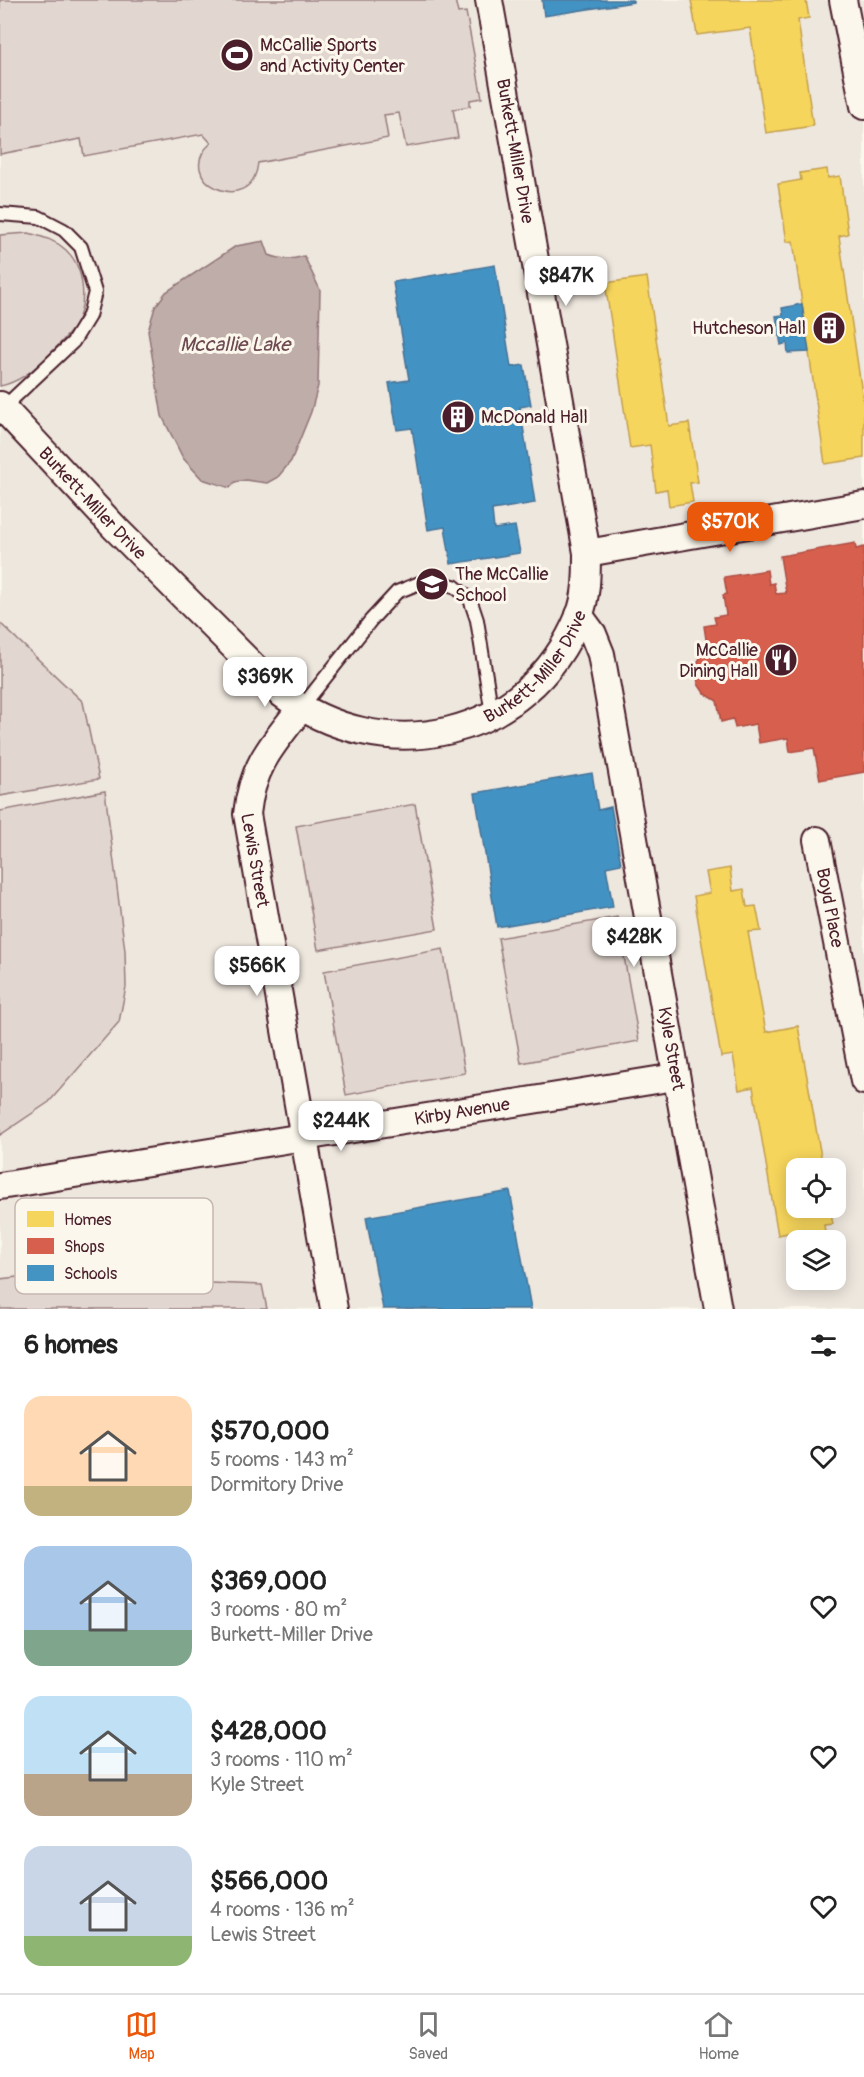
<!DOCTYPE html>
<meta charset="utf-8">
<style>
body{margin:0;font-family:Pangolin,sans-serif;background:#f6f6f6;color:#222;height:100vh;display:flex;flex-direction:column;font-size:22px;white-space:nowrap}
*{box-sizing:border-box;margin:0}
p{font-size:20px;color:#767676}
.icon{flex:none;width:33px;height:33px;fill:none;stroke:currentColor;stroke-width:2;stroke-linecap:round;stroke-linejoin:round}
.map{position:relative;height:1309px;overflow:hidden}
.side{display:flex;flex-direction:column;background:#fff;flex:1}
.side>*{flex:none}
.controls{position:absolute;left:786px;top:1158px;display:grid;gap:12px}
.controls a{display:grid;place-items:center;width:60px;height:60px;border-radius:12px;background:#fff;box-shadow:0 3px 15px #0003;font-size:30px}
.price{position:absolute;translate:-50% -51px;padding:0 14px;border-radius:12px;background:#fff;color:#222;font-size:20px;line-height:39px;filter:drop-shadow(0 2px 3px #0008)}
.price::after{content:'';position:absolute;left:50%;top:36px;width:18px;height:14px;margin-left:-9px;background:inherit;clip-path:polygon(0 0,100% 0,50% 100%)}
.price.on{background:#ea580c;color:#fff}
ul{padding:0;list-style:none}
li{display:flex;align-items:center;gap:18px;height:150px;padding:0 24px}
li span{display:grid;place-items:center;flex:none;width:168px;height:120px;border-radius:18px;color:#555}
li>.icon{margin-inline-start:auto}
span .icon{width:72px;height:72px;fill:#fffc;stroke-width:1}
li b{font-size:26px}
h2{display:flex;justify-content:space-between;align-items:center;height:72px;padding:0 24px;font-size:26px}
.tab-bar{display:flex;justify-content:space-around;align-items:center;height:84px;border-top:2px solid #e0e0e0;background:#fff;font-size:16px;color:#767676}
.tab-bar a{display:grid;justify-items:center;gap:3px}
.tab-bar .on{color:#ea580c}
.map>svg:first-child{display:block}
</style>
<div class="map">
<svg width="864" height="1309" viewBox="0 0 864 1309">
<rect width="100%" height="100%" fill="#fbf7ec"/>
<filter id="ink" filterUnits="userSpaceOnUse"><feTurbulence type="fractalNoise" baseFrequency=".0167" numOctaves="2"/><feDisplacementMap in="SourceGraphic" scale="12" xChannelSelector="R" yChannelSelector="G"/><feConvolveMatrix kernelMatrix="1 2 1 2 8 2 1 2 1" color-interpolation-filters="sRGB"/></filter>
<g filter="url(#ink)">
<path fill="#eee7de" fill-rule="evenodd" d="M0,0H864V1309H0ZM796,1168H836V1208H796ZM796,1240H836V1280H796Z"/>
<g fill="#e2d7d0" stroke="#967b7e" stroke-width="1.5">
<path d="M0,0H455L458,13L466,12L482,98L470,100V106L453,109L458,138L406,147L399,113L384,115L388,138L258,163C252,220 170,180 211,143L203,134L84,156L81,139L0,154Z"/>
<path d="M29,233C43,237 55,240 66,250C85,268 88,305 74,327C68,336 59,344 52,352C38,367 21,382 0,386V235Z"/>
<polygon points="0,623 83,702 99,779 0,796"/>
<polygon points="105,791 125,951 126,987 119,1022 49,1102 0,1135 0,811"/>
<polygon points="415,804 437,929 318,950 296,826"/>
<polygon points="617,917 639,1041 521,1063 498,938"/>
<polygon points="443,949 465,1073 346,1095 324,971"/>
<polygon points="26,1276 262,1285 267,1309 0,1309 0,1279"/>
</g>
<path fill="#bfadaa" stroke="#907477" stroke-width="1.5" d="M264,241L269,255C282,260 290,260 304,256L320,290L318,386L311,412L291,461L278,477L267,483L246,480L235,482L230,488L202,479L183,458L162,416L148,331L155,307L166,292L236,246Z"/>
<g fill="#f6d55c" stroke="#c29e4d" stroke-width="1.5">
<polygon points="691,0 806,0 809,18 798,20 813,126 766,133 750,28 697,35"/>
<polygon points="827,169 828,178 840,176 848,234 839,236 864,407 864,458 825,464 793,241 787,242 778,184 801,180 800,173"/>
<polygon points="647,277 669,426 689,423 698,482 690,483 693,502 669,506 667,489 656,491 650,445 630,448 605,283"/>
<polygon points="730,868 733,891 744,889 747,907 756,906 761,931 748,932 766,1032 798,1026 823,1168 796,1168 796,1208 830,1208 833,1224 824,1225 826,1240 796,1240 796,1252 793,1232 778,1235 753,1087 739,1090 733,1055 721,1057 694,896 710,893 706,872"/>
</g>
<polygon fill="#d6604d" stroke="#ac4c43" stroke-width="1.5" points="855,543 856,549 864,547 864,772 820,780 814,748 790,752 788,738 759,743 756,724 735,728 733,719 721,722 717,701 704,693 698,684 696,665 707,646 704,626 716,624 714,617 726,615 723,595 727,594 724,577 767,570 769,584 774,583 776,594 786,593 780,556"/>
<g fill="#4393c3" stroke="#457095" stroke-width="1.5">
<polygon points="542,0 633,0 633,2 544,16"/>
<polygon points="495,265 511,367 524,365 531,405 520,407 535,503 492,510 494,529 515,526 520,553 451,564 445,527 428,530 412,428 397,430 389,383 409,380 393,282"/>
<polygon points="802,304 809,352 788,353 787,343 781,345 776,316 783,315 782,308"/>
<polygon points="592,773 598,810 611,807 621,864 606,867 613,907 497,927 475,793"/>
<polygon points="510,1191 531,1309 383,1309 366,1217"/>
</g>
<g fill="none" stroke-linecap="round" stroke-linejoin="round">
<g stroke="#4a1f2b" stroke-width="16">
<g id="lane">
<polyline points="0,214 39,217 64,230 81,247 95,292 89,316 73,342 3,408"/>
<polyline points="301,708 371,620 397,592 427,580 454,586 470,599 477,620 492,714"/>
</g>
</g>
<g stroke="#4a1f2b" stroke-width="30">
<g id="street">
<polyline points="843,0 864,106"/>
<path id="s1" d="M0,405L116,529L279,692C383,771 528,741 579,616C587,597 587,573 587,553L489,0"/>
<polyline points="587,553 864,505"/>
<path id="s2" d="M579,615L593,634L601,654L718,1309"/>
<path id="s3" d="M301,708C272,745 252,766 247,814L334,1309"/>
<path id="s4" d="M817,840L864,1081"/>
<path id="s5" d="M0,1186L675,1077"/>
</g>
</g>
<use href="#lane" stroke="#fbf7ec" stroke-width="12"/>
<use href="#street" stroke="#fbf7ec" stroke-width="26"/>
</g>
</g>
<defs>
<g id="stadium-disc" transform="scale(1.725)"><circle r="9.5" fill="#4a1f2b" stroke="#fbf7ec"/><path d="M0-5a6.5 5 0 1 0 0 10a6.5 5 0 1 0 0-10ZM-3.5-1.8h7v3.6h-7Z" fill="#fff"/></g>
<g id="building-disc" transform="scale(1.725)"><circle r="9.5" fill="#4a1f2b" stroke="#fbf7ec"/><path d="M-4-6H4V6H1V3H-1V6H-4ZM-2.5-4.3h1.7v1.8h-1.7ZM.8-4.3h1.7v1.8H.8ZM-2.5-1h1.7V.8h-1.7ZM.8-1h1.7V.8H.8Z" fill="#fff"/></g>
<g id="school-disc" transform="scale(1.725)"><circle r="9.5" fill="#4a1f2b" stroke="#fbf7ec"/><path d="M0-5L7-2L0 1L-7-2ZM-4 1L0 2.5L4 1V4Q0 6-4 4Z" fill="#fff"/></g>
<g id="restaurant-disc" transform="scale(1.725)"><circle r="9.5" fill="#4a1f2b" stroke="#fbf7ec"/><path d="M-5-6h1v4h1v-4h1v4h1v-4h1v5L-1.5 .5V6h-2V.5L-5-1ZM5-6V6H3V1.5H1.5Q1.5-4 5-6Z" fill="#fff"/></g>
</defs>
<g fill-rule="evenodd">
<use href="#stadium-disc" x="237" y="55"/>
<use href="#building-disc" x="829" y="328"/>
<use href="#building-disc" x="458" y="417"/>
<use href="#school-disc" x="432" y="584"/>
<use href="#restaurant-disc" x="781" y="660"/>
</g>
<g text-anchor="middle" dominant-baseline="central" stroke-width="6" stroke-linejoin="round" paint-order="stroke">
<g font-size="18" fill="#4a1f2b" stroke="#fbf7ec" text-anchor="start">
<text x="260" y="45">McCallie Sports<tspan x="260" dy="21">and Activity Center</tspan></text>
<text x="806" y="328" text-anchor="end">Hutcheson Hall</text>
<text x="481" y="417">McDonald Hall</text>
<text x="455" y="574">The McCallie<tspan x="455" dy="21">School</tspan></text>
<text x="758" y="650" text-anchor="end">McCallie<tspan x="758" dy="21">Dining Hall</tspan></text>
</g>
<g font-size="18" fill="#4a1f2b" stroke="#fbf7ec">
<text transform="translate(515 151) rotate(80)">Burkett-Miller Drive</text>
<text stroke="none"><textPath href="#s1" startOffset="135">Burkett-Miller Drive</textPath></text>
<text stroke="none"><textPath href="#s1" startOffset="692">Burkett-Miller Drive</textPath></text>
<text stroke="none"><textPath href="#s3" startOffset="168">Lewis Street</textPath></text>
<text stroke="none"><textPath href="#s4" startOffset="69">Boyd Place</textPath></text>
<text stroke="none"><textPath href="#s2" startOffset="446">Kyle Street</textPath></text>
<text stroke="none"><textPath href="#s5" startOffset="468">Kirby Avenue</textPath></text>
</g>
<g font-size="20" font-style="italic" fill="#6d4a51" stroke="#fbf7ec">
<text x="235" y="344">Mccallie Lake</text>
</g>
</g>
<rect x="15" y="1198" width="198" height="96" rx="9" fill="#fbf7ec" stroke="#c6b6b2" stroke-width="1.5"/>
<rect x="27" y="1211" width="27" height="16" fill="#f6d55c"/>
<rect x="27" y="1238" width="27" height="16" fill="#d6604d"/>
<rect x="27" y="1265" width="27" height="16" fill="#4393c3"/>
<g font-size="16" fill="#4a1f2b">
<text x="64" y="1225">Homes</text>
<text x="64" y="1252">Shops</text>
<text x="64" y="1279">Schools</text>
</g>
</svg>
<div class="controls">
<a><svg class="icon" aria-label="locate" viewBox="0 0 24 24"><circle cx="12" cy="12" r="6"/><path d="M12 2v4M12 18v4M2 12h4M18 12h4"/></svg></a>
<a><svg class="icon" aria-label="layers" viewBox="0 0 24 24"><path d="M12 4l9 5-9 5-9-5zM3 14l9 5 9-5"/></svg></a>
</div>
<b class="price" style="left:566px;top:307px">$847K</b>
<b class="price on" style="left:730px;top:553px">$570K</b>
<b class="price" style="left:265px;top:708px">$369K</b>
<b class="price" style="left:634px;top:968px">$428K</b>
<b class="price" style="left:257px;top:997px">$566K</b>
<b class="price" style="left:341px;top:1152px">$244K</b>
</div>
<section class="side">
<h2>6 homes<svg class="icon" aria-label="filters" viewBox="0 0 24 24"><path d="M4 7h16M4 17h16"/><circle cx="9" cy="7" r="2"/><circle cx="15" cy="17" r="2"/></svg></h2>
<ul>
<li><span style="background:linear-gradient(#ffd9b3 75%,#c2b280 0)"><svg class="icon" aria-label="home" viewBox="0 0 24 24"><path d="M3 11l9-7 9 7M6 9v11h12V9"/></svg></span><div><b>$570,000</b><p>5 rooms · 143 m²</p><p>Dormitory Drive</p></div><svg class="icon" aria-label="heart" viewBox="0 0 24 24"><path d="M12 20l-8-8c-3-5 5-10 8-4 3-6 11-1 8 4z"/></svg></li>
<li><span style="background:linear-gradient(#a9c7e8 70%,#7fa58c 0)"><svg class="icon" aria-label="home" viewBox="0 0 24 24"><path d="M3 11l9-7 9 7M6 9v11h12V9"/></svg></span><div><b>$369,000</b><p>3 rooms · 80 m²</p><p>Burkett-Miller Drive</p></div><svg class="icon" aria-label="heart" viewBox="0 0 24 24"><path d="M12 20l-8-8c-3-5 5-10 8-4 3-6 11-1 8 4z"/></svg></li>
<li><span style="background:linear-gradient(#bfe0f5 65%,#b9a48a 0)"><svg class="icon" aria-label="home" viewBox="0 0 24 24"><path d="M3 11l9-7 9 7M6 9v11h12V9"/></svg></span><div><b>$428,000</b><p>3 rooms · 110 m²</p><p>Kyle Street</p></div><svg class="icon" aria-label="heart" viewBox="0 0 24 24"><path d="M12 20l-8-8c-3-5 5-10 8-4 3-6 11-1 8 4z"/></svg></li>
<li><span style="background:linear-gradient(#c9d6e8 75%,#8fb573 0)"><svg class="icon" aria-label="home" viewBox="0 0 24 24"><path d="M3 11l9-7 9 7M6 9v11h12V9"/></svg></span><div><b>$566,000</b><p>4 rooms · 136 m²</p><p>Lewis Street</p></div><svg class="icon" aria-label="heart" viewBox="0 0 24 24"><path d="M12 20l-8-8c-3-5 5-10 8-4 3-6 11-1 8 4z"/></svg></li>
</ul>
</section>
<nav class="tab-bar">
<a class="on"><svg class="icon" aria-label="map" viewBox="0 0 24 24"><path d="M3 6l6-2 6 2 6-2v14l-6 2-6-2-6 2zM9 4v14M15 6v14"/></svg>Map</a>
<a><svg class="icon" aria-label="saved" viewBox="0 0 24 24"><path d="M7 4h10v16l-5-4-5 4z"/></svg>Saved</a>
<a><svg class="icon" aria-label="home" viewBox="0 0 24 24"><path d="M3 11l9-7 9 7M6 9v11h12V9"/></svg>Home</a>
</nav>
